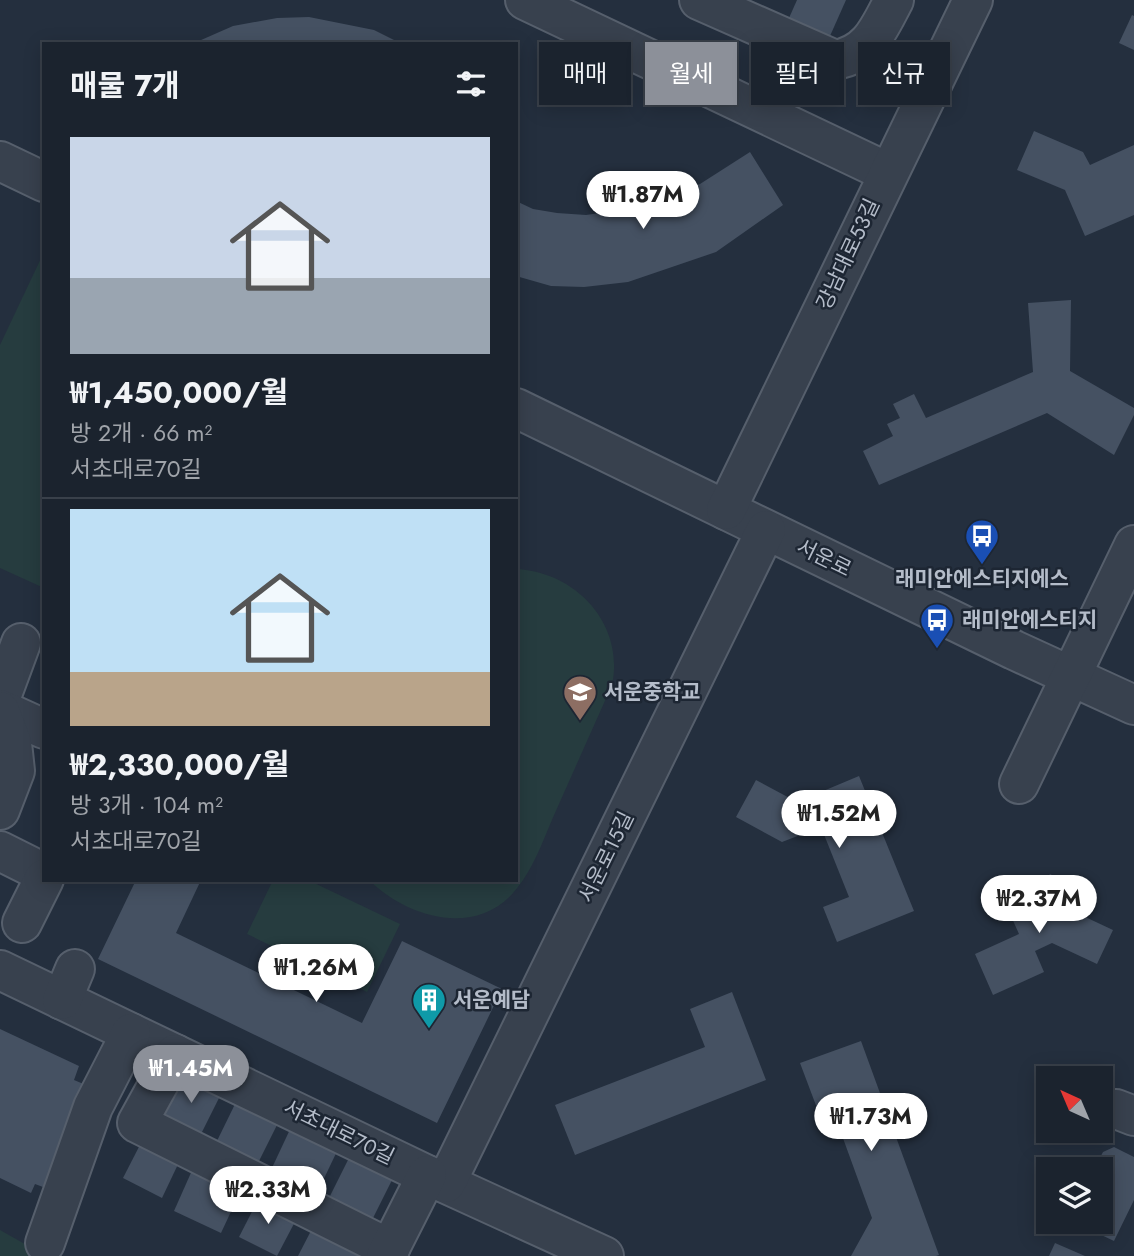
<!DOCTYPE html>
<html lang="ko">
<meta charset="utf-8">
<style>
body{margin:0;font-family:Jost,"Noto Sans KR",sans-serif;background:#282f3a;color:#f1f3f6;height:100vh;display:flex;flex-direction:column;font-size:26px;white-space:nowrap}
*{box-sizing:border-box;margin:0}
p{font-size:23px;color:#a0a4aa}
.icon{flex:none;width:38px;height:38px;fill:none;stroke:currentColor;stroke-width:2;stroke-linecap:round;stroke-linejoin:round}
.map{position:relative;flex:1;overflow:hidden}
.side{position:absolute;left:42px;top:42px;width:476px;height:840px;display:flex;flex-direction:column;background:#1b232e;border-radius:0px;box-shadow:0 4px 18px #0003,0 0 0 2px #39404a}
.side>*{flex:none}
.hud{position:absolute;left:539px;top:42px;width:490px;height:63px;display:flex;gap:14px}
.needle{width:46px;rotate:316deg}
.buttons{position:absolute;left:1036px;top:1066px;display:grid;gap:14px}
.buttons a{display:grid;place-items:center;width:77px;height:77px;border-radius:0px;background:#1b232e;box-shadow:0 4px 18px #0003,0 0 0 2px #39404a;font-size:35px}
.price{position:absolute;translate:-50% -60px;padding:0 16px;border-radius:24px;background:#fff;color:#222;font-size:23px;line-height:46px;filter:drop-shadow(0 2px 4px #0008)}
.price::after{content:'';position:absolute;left:50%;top:42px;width:21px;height:16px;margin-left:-10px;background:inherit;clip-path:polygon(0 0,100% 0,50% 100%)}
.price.current{background:#8c9099;color:#fff}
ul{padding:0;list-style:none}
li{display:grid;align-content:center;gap:14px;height:371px;padding:0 28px}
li+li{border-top:2px solid #39404a}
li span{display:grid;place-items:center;height:217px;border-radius:0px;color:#555}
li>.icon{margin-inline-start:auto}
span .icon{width:126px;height:126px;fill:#fffc;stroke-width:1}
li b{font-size:30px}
h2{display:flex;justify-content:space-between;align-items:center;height:84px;padding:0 28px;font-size:30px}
.pill{padding:0 24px;border-radius:0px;background:#1b232e;box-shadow:0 4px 18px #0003,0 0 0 2px #39404a;font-size:24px;line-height:63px}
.pill.current{background:#8c9099;color:#fff}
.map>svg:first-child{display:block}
</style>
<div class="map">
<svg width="1134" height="1256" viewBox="0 0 1134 1256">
<rect width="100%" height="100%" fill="#242f3e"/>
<g fill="#263c3f">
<polygon points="44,252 44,588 0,568 0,345"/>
<path d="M516,569C576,572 625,624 612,685C593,728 574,770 555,813C543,840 533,871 513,893C473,938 405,916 369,880H516Z"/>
<polygon points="273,880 308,880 400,924 367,992 247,934"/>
<polygon points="0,1230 46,1256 0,1256"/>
</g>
<g fill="#455162">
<polygon points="797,0 846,0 830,36 789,18"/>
<polygon points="1132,15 1134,16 1134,50 1119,43"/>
<polygon points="309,17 374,30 402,44 192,44 233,26 277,18"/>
<polygon points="1034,131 1083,152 1090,165 1134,145 1134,215 1085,236 1065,190 1017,170"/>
<polygon points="750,152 783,205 716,252 628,282 584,287 551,286 516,276 516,201 533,209 557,213 586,215 621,210 700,184"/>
<polygon points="1071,300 1070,371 1134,408 1134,415 1114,455 1047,413 879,485 863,451 893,436 887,424 900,418 893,404 914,394 926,418 1033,372 1028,303"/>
<polygon points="859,776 914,911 837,942 823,907 849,897 821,827 782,842 736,817 756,780 797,802"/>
<polygon points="1051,874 1066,908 1113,930 1097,964 1052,943 1035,951 1044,972 993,995 975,954 1019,934 1002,896"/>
<polygon points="136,880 201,880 176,933 362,1023 402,941 502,989 437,1123 98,959"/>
<polygon points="732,992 766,1080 575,1155 555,1105 705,1047 690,1009"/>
<polygon points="0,1029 79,1066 74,1080 93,1088 51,1190 35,1184 31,1193 0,1178"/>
<polygon points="861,1041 939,1255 936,1256 851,1256 872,1218 836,1119 823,1124 800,1063"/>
<polygon points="182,1074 221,1094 200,1136 161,1116"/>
<polygon points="237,1100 279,1121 257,1165 215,1145"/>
<polygon points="293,1123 340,1145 318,1191 271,1170"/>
<polygon points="143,1139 181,1158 162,1198 123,1178"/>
<polygon points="1114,1147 1134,1157 1134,1200 1114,1241 1074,1222 1101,1222 1101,1169 1094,1169 1103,1152"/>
<polygon points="351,1154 394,1176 372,1220 329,1198"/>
<polygon points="194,1166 242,1188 221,1233 174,1211"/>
<polygon points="260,1196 298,1216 277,1256 239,1237"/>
<polygon points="315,1223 363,1248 359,1256 298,1256"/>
<polygon points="1055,1243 1085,1256 1049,1256"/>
</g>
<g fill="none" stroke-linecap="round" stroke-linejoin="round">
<g stroke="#565f6c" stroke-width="42">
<g id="minor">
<polyline points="525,0 887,172"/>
<path d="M699,0L835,60C870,54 879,28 894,0"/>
<polyline points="0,161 44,182"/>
<polyline points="516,408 1014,650 1134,705"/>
<polyline points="726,510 973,0"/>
<polyline points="0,700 21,643"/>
<polyline points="0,709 44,729"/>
<polyline points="0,711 12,743 15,771 0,810"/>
<polyline points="1019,784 1134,545"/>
<polyline points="0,851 44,873"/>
<polyline points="22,923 44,879"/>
<polyline points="0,970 427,1175 604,1256"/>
<polyline points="62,1000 75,969"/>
<polyline points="175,1054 137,1123 390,1249"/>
<polyline points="1116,1109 1134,1116"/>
<polyline points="446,1183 766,530"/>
<polyline points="45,1243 93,1107 131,1033"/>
<polyline points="386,1256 427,1175"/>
</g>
</g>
<use href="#minor" stroke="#38414e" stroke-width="38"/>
</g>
<defs>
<g id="bus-pin" transform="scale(1.75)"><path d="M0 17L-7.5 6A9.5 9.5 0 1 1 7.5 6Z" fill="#1a4fb4" stroke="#1d2633"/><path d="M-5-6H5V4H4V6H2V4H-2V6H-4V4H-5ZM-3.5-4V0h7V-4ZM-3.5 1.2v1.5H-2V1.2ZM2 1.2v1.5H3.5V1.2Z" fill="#fff"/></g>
<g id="school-pin" transform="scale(1.75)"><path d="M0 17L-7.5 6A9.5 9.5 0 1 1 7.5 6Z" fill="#8d6e63" stroke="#1d2633"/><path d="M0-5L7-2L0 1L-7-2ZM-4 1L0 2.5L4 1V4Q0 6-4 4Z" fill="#fff"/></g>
<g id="building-pin" transform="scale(1.75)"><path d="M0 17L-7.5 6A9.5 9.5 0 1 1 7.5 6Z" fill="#0f9aa8" stroke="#1d2633"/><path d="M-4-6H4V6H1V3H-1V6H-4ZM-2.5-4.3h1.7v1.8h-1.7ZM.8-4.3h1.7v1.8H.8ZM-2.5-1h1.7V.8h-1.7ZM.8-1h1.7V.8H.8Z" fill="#fff"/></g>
</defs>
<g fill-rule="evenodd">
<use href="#bus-pin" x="982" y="536"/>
<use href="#bus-pin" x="937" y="620"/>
<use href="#school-pin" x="580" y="692"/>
<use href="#building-pin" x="429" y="1000"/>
</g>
<g text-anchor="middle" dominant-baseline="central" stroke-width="5" stroke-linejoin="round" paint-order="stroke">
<g font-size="21" fill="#b4bcc9" stroke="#1d2633">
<text transform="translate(848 254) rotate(-65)">강남대로53길</text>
<text transform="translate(824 558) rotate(26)">서운로</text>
<text transform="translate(606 857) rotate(-64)">서운로15길</text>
<text transform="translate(339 1132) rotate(26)">서초대로70길</text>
</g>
<g font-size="21" font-weight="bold" fill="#b4bcc9" stroke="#1d2633" text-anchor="start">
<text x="982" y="579" text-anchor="middle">래미안에스티지에스</text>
<text x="962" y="620">래미안에스티지</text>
<text x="604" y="692">서운중학교</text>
<text x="453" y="1000">서운예담</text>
</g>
</g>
</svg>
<div class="buttons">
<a><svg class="needle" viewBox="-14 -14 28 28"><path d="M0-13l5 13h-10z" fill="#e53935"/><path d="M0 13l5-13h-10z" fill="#a0a4aa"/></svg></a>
<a><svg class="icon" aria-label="layers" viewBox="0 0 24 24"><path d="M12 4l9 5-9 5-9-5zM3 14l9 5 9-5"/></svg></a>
</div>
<b class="price" style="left:643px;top:231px">₩1.87M</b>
<b class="price" style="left:839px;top:850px">₩1.52M</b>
<b class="price" style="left:1039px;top:935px">₩2.37M</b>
<b class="price" style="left:316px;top:1004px">₩1.26M</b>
<b class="price current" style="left:191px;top:1105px">₩1.45M</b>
<b class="price" style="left:871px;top:1153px">₩1.73M</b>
<b class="price" style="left:268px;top:1226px">₩2.33M</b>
<div class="hud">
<a class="pill">매매</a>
<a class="pill current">월세</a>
<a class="pill">필터</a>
<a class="pill">신규</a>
</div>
<section class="side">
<h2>매물 7개<svg class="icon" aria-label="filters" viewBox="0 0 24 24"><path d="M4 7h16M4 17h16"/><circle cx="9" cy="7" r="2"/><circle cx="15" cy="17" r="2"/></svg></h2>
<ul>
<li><span style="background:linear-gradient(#c9d6e8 65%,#9aa5b1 0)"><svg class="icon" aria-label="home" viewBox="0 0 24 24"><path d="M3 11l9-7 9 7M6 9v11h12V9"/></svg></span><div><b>₩1,450,000/월</b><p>방 2개 · 66 m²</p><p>서초대로70길</p></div></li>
<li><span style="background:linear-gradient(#bfe0f5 75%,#b9a48a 0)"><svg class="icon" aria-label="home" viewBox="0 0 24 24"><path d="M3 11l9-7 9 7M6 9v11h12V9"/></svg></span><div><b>₩2,330,000/월</b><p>방 3개 · 104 m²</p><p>서초대로70길</p></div></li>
</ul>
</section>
</div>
